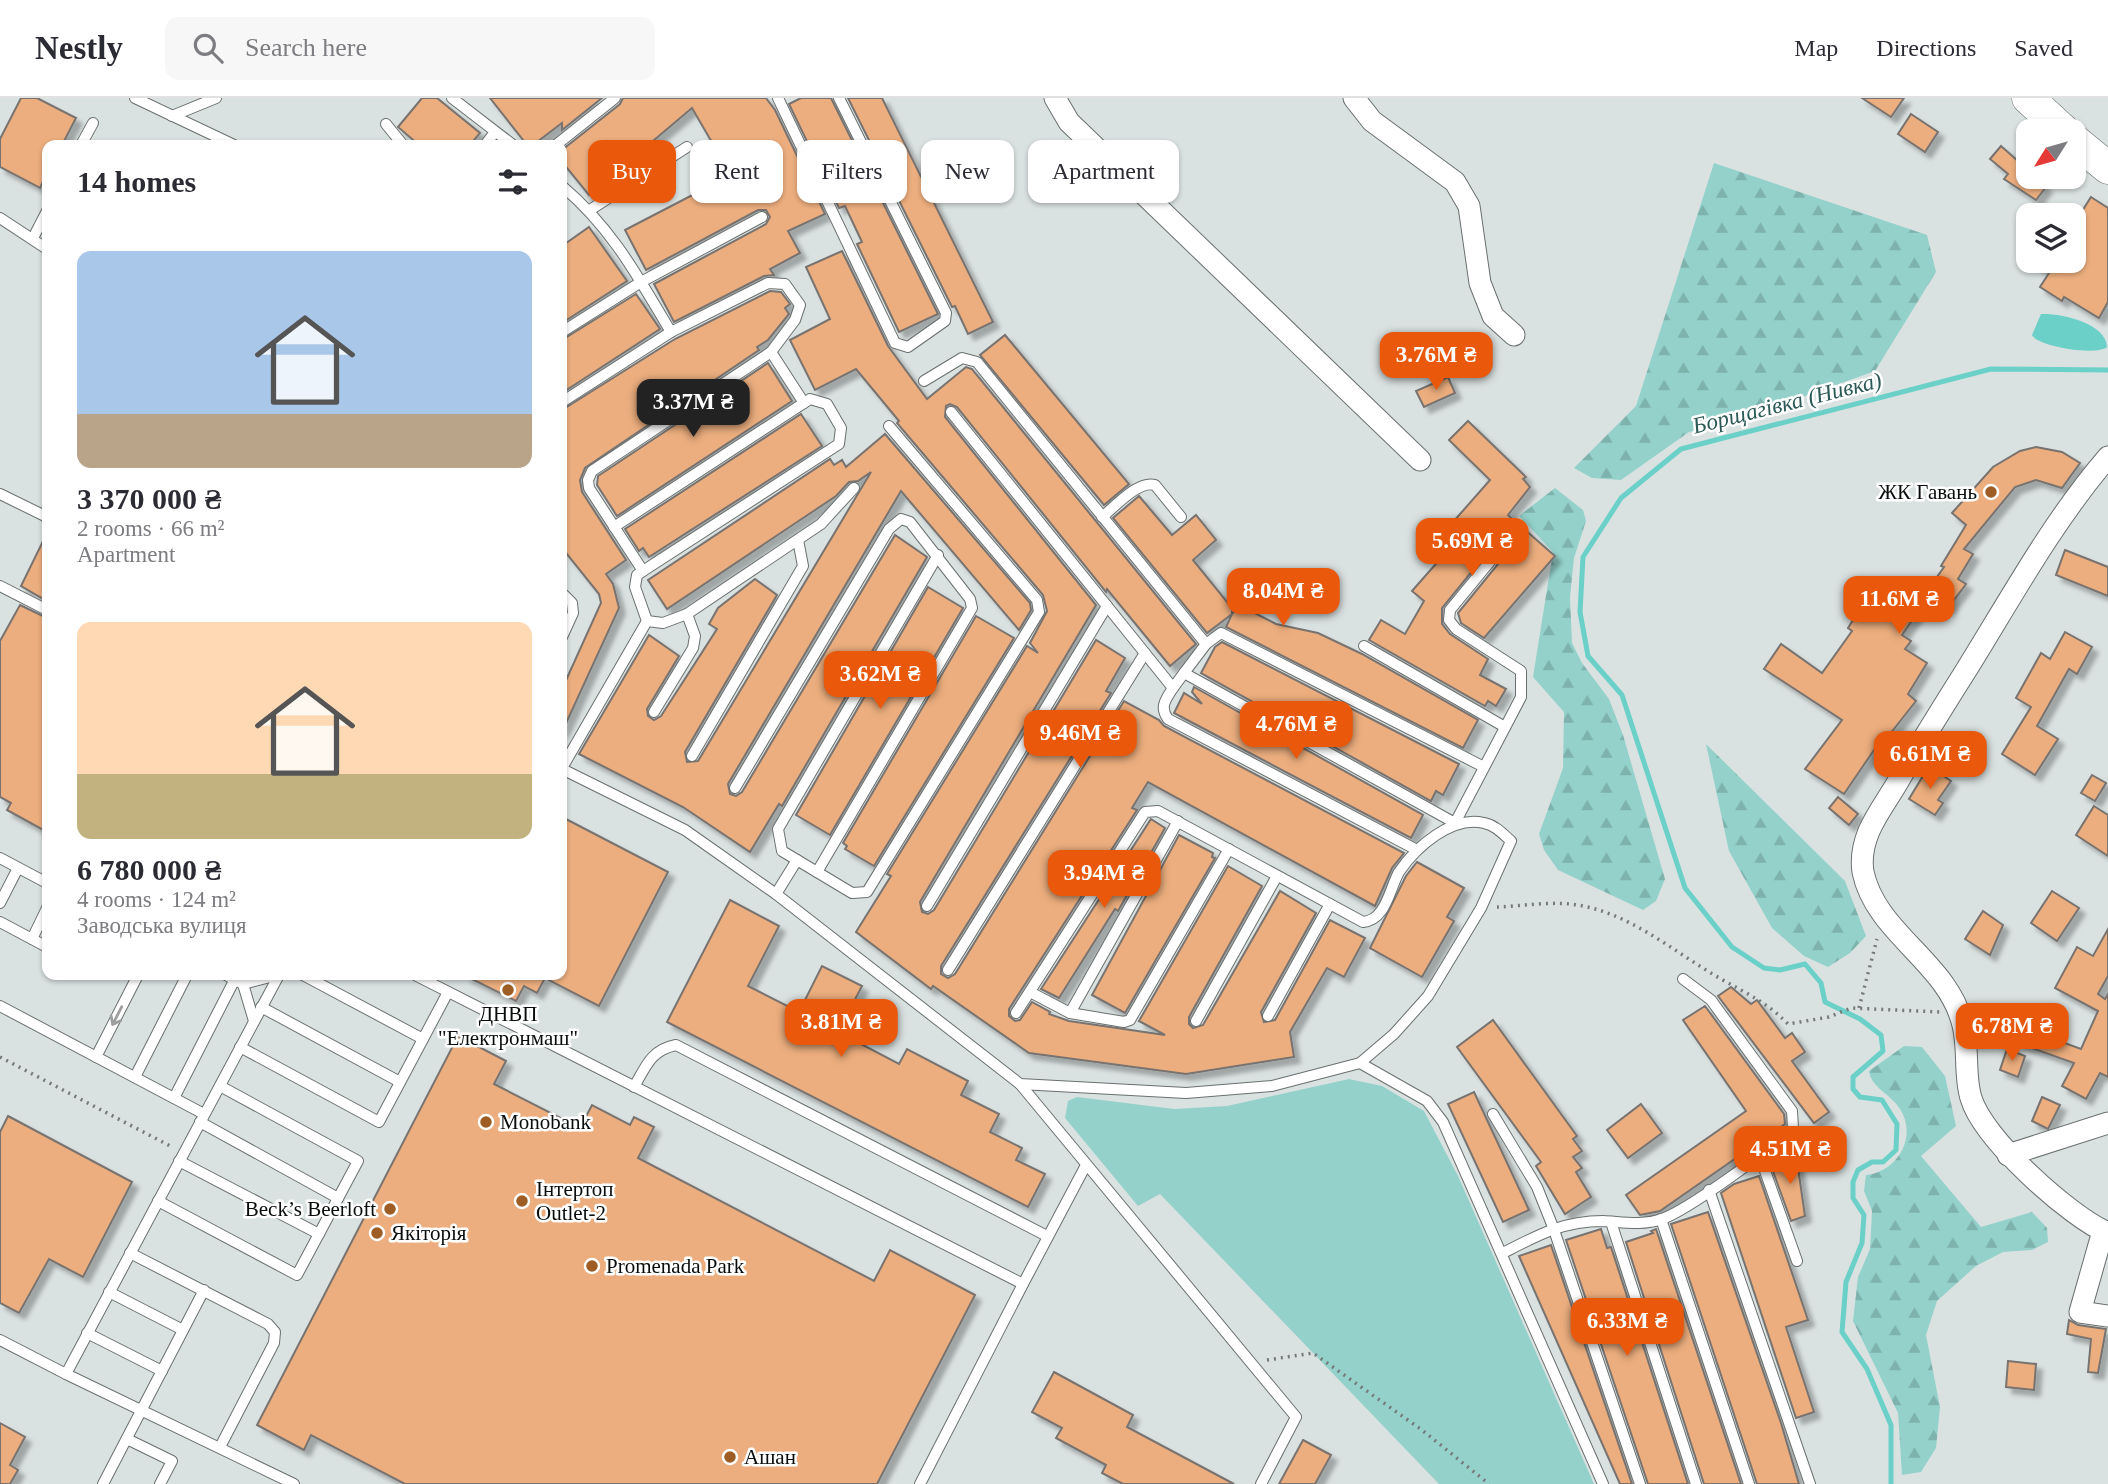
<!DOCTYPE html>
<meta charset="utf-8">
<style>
body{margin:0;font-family:Georgia,serif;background:#f7f7f7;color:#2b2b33;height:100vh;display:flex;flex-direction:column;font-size:26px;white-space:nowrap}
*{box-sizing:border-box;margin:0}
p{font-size:23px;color:#7c7c81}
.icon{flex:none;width:38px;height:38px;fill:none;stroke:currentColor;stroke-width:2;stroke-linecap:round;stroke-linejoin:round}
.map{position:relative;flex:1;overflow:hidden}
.details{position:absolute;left:42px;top:42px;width:525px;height:840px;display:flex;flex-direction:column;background:#fff;border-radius:14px;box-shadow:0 2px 5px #0004}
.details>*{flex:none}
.guide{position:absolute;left:588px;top:42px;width:665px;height:63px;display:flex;gap:14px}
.needle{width:46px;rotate:233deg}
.fabs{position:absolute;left:2016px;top:21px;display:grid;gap:14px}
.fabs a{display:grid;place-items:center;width:70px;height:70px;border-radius:14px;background:#fff;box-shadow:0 2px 5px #0004;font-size:35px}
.price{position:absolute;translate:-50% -60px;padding:0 16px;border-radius:14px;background:#ea580c;color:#fff;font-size:23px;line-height:46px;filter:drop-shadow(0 2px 4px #0008)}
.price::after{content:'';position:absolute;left:50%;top:42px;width:21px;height:16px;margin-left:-10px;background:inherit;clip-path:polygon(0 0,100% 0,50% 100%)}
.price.selected{background:#222;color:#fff}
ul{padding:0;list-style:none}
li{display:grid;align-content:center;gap:14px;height:371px;padding:0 35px}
li span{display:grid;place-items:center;height:217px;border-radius:14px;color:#555}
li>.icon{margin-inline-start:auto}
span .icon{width:126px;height:126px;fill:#fffc;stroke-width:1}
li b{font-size:30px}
h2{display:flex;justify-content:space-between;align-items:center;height:84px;padding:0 35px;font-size:30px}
.tag{padding:0 24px;border-radius:14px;background:#fff;box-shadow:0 2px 5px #0004;font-size:24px;line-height:63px}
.tag.selected{background:#ea580c;color:#fff}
header{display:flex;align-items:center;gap:42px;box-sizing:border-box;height:98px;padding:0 35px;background:#fff;border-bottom:2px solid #e1e1e2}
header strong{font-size:33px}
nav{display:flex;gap:38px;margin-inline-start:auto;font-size:24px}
.search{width:490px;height:63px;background:#f7f7f7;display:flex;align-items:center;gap:18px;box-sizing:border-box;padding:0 24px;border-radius:14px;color:#7c7c81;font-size:26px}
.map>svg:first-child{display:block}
</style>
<header>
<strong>Nestly</strong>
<div class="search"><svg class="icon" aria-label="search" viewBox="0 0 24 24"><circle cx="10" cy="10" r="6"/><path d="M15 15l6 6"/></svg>Search here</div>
<nav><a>Map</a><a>Directions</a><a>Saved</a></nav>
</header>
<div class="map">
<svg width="2108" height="1386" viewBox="0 0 2108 1386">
<defs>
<pattern id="forest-firs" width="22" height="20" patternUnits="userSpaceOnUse" patternTransform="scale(1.75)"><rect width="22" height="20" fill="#94d1cb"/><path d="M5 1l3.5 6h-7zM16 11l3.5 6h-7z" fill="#7eb2ad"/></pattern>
<filter id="shadow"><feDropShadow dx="6" dy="6" stdDeviation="2" flood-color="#0004"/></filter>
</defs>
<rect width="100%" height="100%" fill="#dae2e1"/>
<g fill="url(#forest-firs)">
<polygon points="1714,65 1927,137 1936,174 1875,273 1724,327 1689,334 1621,382 1592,380 1574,370 1636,308"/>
<polygon points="1555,390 1583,412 1586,423 1574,460 1570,499 1572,545 1582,565 1609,601 1623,637 1665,781 1656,803 1643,812 1558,772 1544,752 1539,736 1563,670 1564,614 1533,579 1553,454 1519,418"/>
<polygon points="1706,646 1845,783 1866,838 1850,855 1828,869 1804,858 1772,830 1729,753"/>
<path d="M1904,948L1922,949L1945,978L1956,1028L1921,1058L1981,1129L2032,1114L2047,1130L2048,1144L2032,1152L2003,1154L1976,1168L1937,1203L1926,1237L1940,1309L1936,1350L1921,1374L1902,1377L1898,1315L1853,1223L1858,1179L1870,1151L1872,1113L1864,1093L1866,1077C1897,1074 1918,1039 1900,1011C1891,996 1871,990 1869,973Z"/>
</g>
<polygon fill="#94d1cb" points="1349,981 1382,988 1424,1013 1458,1078 1594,1386 1439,1386 1160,1096 1138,1108 1065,1020 1068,1003 1077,999 1174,1011 1227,1008"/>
<path fill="#6bd0c8" d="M2041,216C2061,215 2106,225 2107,249C2097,258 2038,249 2032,237Z"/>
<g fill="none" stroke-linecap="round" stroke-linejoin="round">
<polyline stroke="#6bd0c8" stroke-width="5" points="1891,1386 1891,1327 1867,1271 1842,1234 1846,1184 1862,1145 1864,1117 1853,1100 1853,1084 1858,1072 1872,1064 1883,1064 1896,1052 1897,1026 1882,1002 1860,999 1853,991 1853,979 1883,953 1881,937 1860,921 1825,904 1821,885 1805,866 1780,872 1764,870 1732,849 1685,790 1622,597 1588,558 1580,514 1583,459 1621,400 1681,351 1991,271 2108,272"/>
</g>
<g fill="#ecae7e" stroke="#78736f" stroke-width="2" filter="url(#shadow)">
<polygon points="21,0 37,0 76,20 62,47 47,47 47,75 40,90 0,69 0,41"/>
<polygon points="422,0 437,0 480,35 470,47 419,47 398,29"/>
<polygon points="490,0 602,0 562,32 562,25 533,47 527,47"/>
<polygon points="623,0 766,0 775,12 825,116 788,133 800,155 770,171 774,177 764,178 674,224 654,186 766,126 770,119 766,112 758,112 646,172 625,132 731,77 692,10 589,97 562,64 562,52 620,6"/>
<polygon points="801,0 831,0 938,216 899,234 857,146 862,144 845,108 839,110 789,6"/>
<polygon points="848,0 882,0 993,224 968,236 955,208 952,209"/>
<polygon points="1862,0 1904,0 1891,19"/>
<polygon points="1911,16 1938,34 1925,54 1898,36"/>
<polygon points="2001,48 2028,72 2028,79 2034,79 2046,89 2036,102 2004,81 2008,76 1990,61"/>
<polygon points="2091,99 2108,110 2108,204 2099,220 2064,199 2062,203 2040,189 2049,175 2029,163 2074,163 2074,126"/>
<polygon points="589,129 627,183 562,225 562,148"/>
<polygon points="842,153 888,248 927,301 966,269 972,271 1196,546 1170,568 1107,491 1106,494 957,309 950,306 946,308 945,319 1096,507 920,804 922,814 928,816 934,812 1096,542 1125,560 1106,593 1111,595 941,868 941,876 948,880 955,876 1124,603 1159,622 1164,628 1404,755 1392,770 1375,808 1148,684 1132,710 1137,712 1009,911 1009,918 1015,923 1020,922 1032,904 1050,914 1049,916 1069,923 1165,937 1139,923 1228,768 1262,788 1189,919 1189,926 1193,930 1203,927 1280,793 1316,815 1261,914 1264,924 1275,922 1330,822 1365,840 1344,879 1327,870 1290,934 1294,959 1186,976 1029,955 933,888 931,891 856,834 891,778 887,776 1027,548 1038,555 1030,545 1047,513 1043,497 897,325 899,323 856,271 815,292 790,242 830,221 806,169"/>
<polygon points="770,193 781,194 790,206 785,210 789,216 768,242 757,249 759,252 585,370 580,382 582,394 626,462 606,476 613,486 619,510 562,634 562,591 601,505 599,496 562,450 562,312 675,241"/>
<polygon points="636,196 660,231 562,295 562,242"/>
<polygon points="1005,237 1129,386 1104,407 980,257"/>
<polygon points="768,265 792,303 617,418 597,387 598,378"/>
<polygon points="1448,279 1455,295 1424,309 1416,293"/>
<polygon points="801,316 822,348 649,459 643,450 639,453 625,431"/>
<polygon points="1468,323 1526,379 1523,381 1530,389 1508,417 1555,458 1484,540 1461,525 1458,515 1507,455 1509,448 1505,444 1495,445 1442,510 1442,526 1450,536 1488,561 1480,577 1506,591 1496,608 1488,603 1485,608 1369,542 1381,522 1405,536 1424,503 1412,493 1464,434 1453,424 1490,382 1449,342"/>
<polygon points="885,336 1030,505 1031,512 1019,532 901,393 728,686 730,696 736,698 742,694 895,437 927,459 782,708 779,706 750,754 683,709 579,656 649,537 679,558 647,611 648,618 654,622 661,618 717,531 709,526 718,510 755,481 777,497 685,654 687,664 698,663 871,374 858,383 849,384 836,398 667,511 648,482 830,361 834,367 842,362 846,369"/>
<polygon points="2036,349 2062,354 2080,365 2062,390 2036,382 2015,389 1964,451 1973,456 1958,481 1966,486 1948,510 1930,497 1902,537 1911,543 1905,551 1927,565 1908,596 1916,603 1890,636 1902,644 1892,659 1876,649 1844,696 1805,671 1842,622 1764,571 1781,546 1822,575 1852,533 1848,530 1865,503 1884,515 1908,480 1927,493 1944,469 1941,468 1966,427 1952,415 1993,369 2020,353"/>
<polygon points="1139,398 1172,437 1196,417 1216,442 1193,462 1232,510 1232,516 1239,507 1276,526 1318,535 1362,556 1478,622 1463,650 1226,529 1232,516 1207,535 1113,420"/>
<polygon points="47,435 47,503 21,488"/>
<polygon points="2065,452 2108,469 2108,498 2056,477"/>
<polygon points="928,489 963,510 830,737 796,717"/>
<polygon points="20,507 47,520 47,734 7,712 11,705 0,699 0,543"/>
<polygon points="976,518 1014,540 874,768 845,751 847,748 843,745"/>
<polygon points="2065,534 2092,549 2077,576 2069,571 2037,628 2058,641 2035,677 2002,656 2031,609 2016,600 2041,555 2050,561"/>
<polygon points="1222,544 1459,666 1443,697 1436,693 1431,703 1201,575 1215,549"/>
<polygon points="1194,589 1423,717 1411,740 1174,615 1184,595 1202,606 1192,594"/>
<polygon points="1929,668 1951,683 1938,702 1943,705 1935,717 1909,701"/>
<polygon points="2092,677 2106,685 2095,703 2081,695"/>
<polygon points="1838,699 1858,716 1849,727 1829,710"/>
<polygon points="2094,708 2108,717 2108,758 2076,737"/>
<polygon points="562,719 668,774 599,908 545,880 537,895 524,888 516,903 464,877 562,877"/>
<polygon points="1151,721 1165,730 1118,813 1115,811 1059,900 1041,891"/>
<polygon points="1179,737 1213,755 1212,759 1215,760 1125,915 1092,897"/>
<polygon points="1417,764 1464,790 1447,819 1454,823 1422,879 1370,850 1406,778"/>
<polygon points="2052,793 2079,810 2057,843 2031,825"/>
<polygon points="730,802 779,828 748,888 799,914 822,868 862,888 838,934 899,966 907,951 968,983 961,997 999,1016 990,1034 1022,1050 1016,1062 1045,1076 1028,1109 667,924"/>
<polygon points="1983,813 2003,827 1990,857 1965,841"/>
<polygon points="2108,831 2108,878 2098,896 2105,901 2108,896 2108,979 2100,975 2086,1001 2062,988 2074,965 2018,945 2024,930 2081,951 2098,913 2055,890 2077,849 2093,858"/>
<polygon points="1731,889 1751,906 1757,902 1785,940 1792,935 1805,954 1792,963 1829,1014 1814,1025 1718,898"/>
<polygon points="1705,908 1784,1016 1785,1026 1660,1113 1640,1117 1626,1097 1746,1013 1683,922"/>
<polygon points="1493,922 1577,1038 1573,1041 1582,1053 1573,1059 1582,1070 1576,1074 1591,1099 1565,1116 1536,1068 1541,1064 1457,949"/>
<polygon points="458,938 506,963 494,986 580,1030 592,1007 630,1027 634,1019 654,1029 638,1060 874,1183 890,1152 975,1197 877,1386 405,1386 311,1337 304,1352 257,1327"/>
<polygon points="2007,951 2025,958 2018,979 2000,972"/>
<polygon points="1474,994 1529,1112 1503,1124 1448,1006"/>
<polygon points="2042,999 2060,1007 2048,1031 2032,1023"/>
<polygon points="1641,1006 1662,1035 1628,1060 1607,1032"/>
<polygon points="8,1018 132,1084 83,1179 49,1161 19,1215 0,1205 0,1034"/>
<polygon points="1796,1056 1805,1118 1791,1123 1770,1065"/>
<polygon points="1759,1078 1808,1222 1786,1229 1814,1314 1796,1320 1721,1095 1734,1086"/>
<polygon points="1708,1114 1781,1325 1799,1386 1757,1386 1671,1126"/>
<polygon points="1601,1131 1607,1150 1611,1149 1688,1386 1648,1386 1566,1142"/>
<polygon points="1656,1131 1741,1386 1704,1386 1626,1144 1653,1135 1651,1133"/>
<polygon points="1551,1147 1632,1386 1620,1386 1519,1158"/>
<polygon points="2069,1222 2078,1227 2106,1231 2098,1275 2088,1274 2091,1241 2067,1236"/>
<polygon points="2008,1263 2036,1266 2034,1292 2006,1289"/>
<polygon points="1054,1274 1133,1317 1127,1329 1234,1386 1123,1386 1102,1375 1106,1367 1056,1340 1062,1330 1032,1314"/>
<polygon points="0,1325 25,1339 10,1367 18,1372 10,1386 0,1386"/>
<polygon points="1303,1342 1331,1357 1315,1386 1279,1386"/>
</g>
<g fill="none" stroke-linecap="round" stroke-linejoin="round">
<g stroke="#69706f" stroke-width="12">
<g id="lane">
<polyline points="135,0 234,47"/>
<polyline points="452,0 513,47"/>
<polyline points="778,0 895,245 908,249 945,223 946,215 839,0"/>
<polyline points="172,18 216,0"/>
<polyline points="386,26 403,47"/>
<polyline points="81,47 93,25"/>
<polyline points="485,47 495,34"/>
<polyline points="556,47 615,0"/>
<path d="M562,88C612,130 638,179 671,234"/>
<polyline points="590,112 687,49"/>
<polyline points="0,120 47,151"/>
<polyline points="33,140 47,113"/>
<polyline points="562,234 641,184 762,119"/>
<polyline points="771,254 804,305"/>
<polyline points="924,283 962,260 977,264 1206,546 1184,575"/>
<polyline points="562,304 671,234 768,185 785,186 800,207 795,222 771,254 592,373 588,382 589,390 643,473 637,477 635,489 647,523 562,670"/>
<polyline points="951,314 1173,590 1184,575 1455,725 1521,599 1521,573 1456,531 1449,522 1450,512 1501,450"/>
<polyline points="0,396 47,419"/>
<path d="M1102,419C1116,408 1138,382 1155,387L1181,419"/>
<polyline points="614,429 810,301 827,306 841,330 839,346 643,473"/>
<polyline points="0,488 47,512"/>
<polyline points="562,495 572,505 573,515 562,539"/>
<polyline points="647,523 663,525 687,516 821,426 854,390"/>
<polyline points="1206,546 1221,535 1484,669"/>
<polyline points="1364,548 1505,629"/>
<path d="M1173,590C1166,601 1159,609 1168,621L1417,752"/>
<polyline points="654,614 693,550 695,538 687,516"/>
<polyline points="692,658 803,468 798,442"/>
<path d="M562,671L685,732L776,796L1020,986L1186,995L1272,988L1360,965L1394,936L1428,898L1481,810L1511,743C1503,736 1495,727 1484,725C1452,717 1416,749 1399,774C1389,792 1386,822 1363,824L1158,713L1145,714L1016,915"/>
<polyline points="735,690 889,431 901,421 910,424 970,501 972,510 817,774"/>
<polyline points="0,760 47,785"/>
<polyline points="797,762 782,753 778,731 938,457"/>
<polyline points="776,796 797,762 852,795 867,794 1039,514 1037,502 889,328"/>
<polyline points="0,805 18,770"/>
<polyline points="927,808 1107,508"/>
<polyline points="0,824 47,849"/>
<polyline points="32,841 47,810"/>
<polyline points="948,872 1145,555"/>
<polyline points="226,877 243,886 278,877"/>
<polyline points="279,877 66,1276 294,1386"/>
<polyline points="303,877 423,941"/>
<polyline points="415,877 1023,1186 920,1386"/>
<polyline points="243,886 254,923"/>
<polyline points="1030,894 1070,915 1124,924 1130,922 1229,751"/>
<polyline points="0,908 204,1016"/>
<polyline points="261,909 400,984"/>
<polyline points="1070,915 1178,723"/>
<polyline points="1268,918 1330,806"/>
<polyline points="1196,923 1277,778"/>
<polyline points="240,949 379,1024 448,894"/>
<polyline points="96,959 138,877"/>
<polyline points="1360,965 1427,1003 1443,1024 1603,1386"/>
<polyline points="135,979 187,877"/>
<polyline points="1020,986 1296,1319 1261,1386"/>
<path d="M634,989C646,968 651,952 676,947L1047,1138"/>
<polyline points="174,1000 235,881"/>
<polyline points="1493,1016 1537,1089 1553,1129 1640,1386"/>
<polyline points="200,1024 338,1100"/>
<polyline points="1759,1056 1797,1163"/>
<polyline points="179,1063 319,1136"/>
<polyline points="1709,1092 1810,1386"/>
<polyline points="158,1103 297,1177 358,1063 220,988"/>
<polyline points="1661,1121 1749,1386"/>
<polyline points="1611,1124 1696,1386"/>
<polyline points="130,1155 268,1226 275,1234 274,1245 220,1349"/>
<path d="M1503,1155C1538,1137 1563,1123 1603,1123C1623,1124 1642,1128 1662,1121C1688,1112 1773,1050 1793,1030L1792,1013L1711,902L1683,881"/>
<polyline points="1023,1186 1086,1067"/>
<polyline points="109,1194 183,1232"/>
<polyline points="87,1235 162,1273"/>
<polyline points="0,1242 66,1276"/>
<polyline points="127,1341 172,1363 160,1386"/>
<polyline points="103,1386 204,1192"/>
</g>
</g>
<g stroke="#69706f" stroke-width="23">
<g id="street">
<polyline points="1055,0 1069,24 1420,362"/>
<polyline points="1354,0 1372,23 1455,84 1469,108 1480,185 1493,218 1514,237"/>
<path d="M2108,359C2052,424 2010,502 1965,574C1941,612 1918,649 1896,687C1887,702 1876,717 1869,733C1864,745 1861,761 1863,774C1876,836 1948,864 1963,927C1969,950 1964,978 1971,1000C1983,1041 2070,1119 2108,1135"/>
<polyline points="2008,1057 2108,1025"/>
<polyline points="2103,1133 2080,1214 2108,1218"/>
</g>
</g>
<g stroke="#69706f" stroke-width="33">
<g id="secondary">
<polyline points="2028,0 2064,33"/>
<polyline points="2074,42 2108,70"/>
</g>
</g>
<g stroke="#747a79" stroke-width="3.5" stroke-dasharray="2 5" stroke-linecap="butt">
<path d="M1497,809C1524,808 1557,802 1583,808C1634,818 1677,856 1721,881C1746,895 1768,905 1788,926L1829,919L1851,910L1940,914"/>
<polyline points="1859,910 1877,841"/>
<polyline points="0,959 172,1049"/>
<polyline points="1267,1262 1313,1255 1422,1332 1489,1386"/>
</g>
<use href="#lane" stroke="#fff" stroke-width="10"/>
<use href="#street" stroke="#fff" stroke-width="21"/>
<use href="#secondary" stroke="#fff" stroke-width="32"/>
</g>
<defs><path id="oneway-shaft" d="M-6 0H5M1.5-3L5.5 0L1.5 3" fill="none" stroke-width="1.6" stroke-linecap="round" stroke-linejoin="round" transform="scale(1.75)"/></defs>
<use stroke="#9d9e9e" href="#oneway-shaft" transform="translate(117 918) rotate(117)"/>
<g fill="#9d5d25" stroke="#fff" stroke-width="2.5">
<circle cx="1991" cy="394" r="7"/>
<circle cx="508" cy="892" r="7"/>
<circle cx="486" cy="1024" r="7"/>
<circle cx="522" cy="1103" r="7"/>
<circle cx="390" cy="1111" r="7"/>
<circle cx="377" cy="1135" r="7"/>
<circle cx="592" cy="1168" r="7"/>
<circle cx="730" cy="1359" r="7"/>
</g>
<g text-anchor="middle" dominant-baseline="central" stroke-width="5" stroke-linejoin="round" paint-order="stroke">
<g font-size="21" fill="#090c0c" stroke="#fff" text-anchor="start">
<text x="1977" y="394" text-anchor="end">ЖК Гавань</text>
<text x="508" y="916" text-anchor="middle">ДНВП<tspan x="508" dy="24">"Електронмаш"</tspan></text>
<text x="500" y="1024">Monobank</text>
<text x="536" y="1091">Інтертоп<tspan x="536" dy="24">Outlet-2</tspan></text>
<text x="376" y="1111" text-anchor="end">Beck’s Beerloft</text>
<text x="391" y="1135">Якіторія</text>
<text x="606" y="1168">Promenada Park</text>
<text x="744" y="1359">Ашан</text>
</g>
<g font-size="23" font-style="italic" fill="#2b5955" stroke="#fff">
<text transform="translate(1787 305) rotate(-14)">Борщагівка (Нивка)</text>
</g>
</g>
</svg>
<div class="fabs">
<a><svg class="needle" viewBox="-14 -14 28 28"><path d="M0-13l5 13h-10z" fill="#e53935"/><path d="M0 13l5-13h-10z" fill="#7c7c81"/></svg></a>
<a><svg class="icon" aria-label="layers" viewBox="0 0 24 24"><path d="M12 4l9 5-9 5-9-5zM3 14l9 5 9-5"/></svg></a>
</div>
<b class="price" style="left:1436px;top:294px">3.76M ₴</b>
<b class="price selected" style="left:693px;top:341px">3.37M ₴</b>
<b class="price" style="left:1472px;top:480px">5.69M ₴</b>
<b class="price" style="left:1283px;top:530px">8.04M ₴</b>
<b class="price" style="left:1899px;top:538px">11.6M ₴</b>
<b class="price" style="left:880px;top:613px">3.62M ₴</b>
<b class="price" style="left:1296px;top:663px">4.76M ₴</b>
<b class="price" style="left:1080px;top:672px">9.46M ₴</b>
<b class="price" style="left:1930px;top:693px">6.61M ₴</b>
<b class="price" style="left:1104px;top:812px">3.94M ₴</b>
<b class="price" style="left:841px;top:961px">3.81M ₴</b>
<b class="price" style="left:2012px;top:965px">6.78M ₴</b>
<b class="price" style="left:1790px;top:1088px">4.51M ₴</b>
<b class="price" style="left:1627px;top:1260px">6.33M ₴</b>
<div class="guide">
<a class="tag selected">Buy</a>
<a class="tag">Rent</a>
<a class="tag">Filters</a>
<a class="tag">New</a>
<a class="tag">Apartment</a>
</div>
<section class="details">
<h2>14 homes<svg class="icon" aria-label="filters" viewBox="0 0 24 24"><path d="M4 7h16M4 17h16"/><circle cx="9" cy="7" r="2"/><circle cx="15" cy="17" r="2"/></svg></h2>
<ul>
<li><span style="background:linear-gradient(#a9c7e8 75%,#b9a48a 0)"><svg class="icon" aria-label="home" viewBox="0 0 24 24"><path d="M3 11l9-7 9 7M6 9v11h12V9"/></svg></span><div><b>3 370 000 ₴</b><p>2 rooms · 66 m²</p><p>Apartment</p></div></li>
<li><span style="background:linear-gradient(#ffd9b3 70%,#c2b280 0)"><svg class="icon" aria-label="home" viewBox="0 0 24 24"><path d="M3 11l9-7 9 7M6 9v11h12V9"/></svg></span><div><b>6 780 000 ₴</b><p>4 rooms · 124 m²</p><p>Заводська вулиця</p></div></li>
</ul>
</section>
</div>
